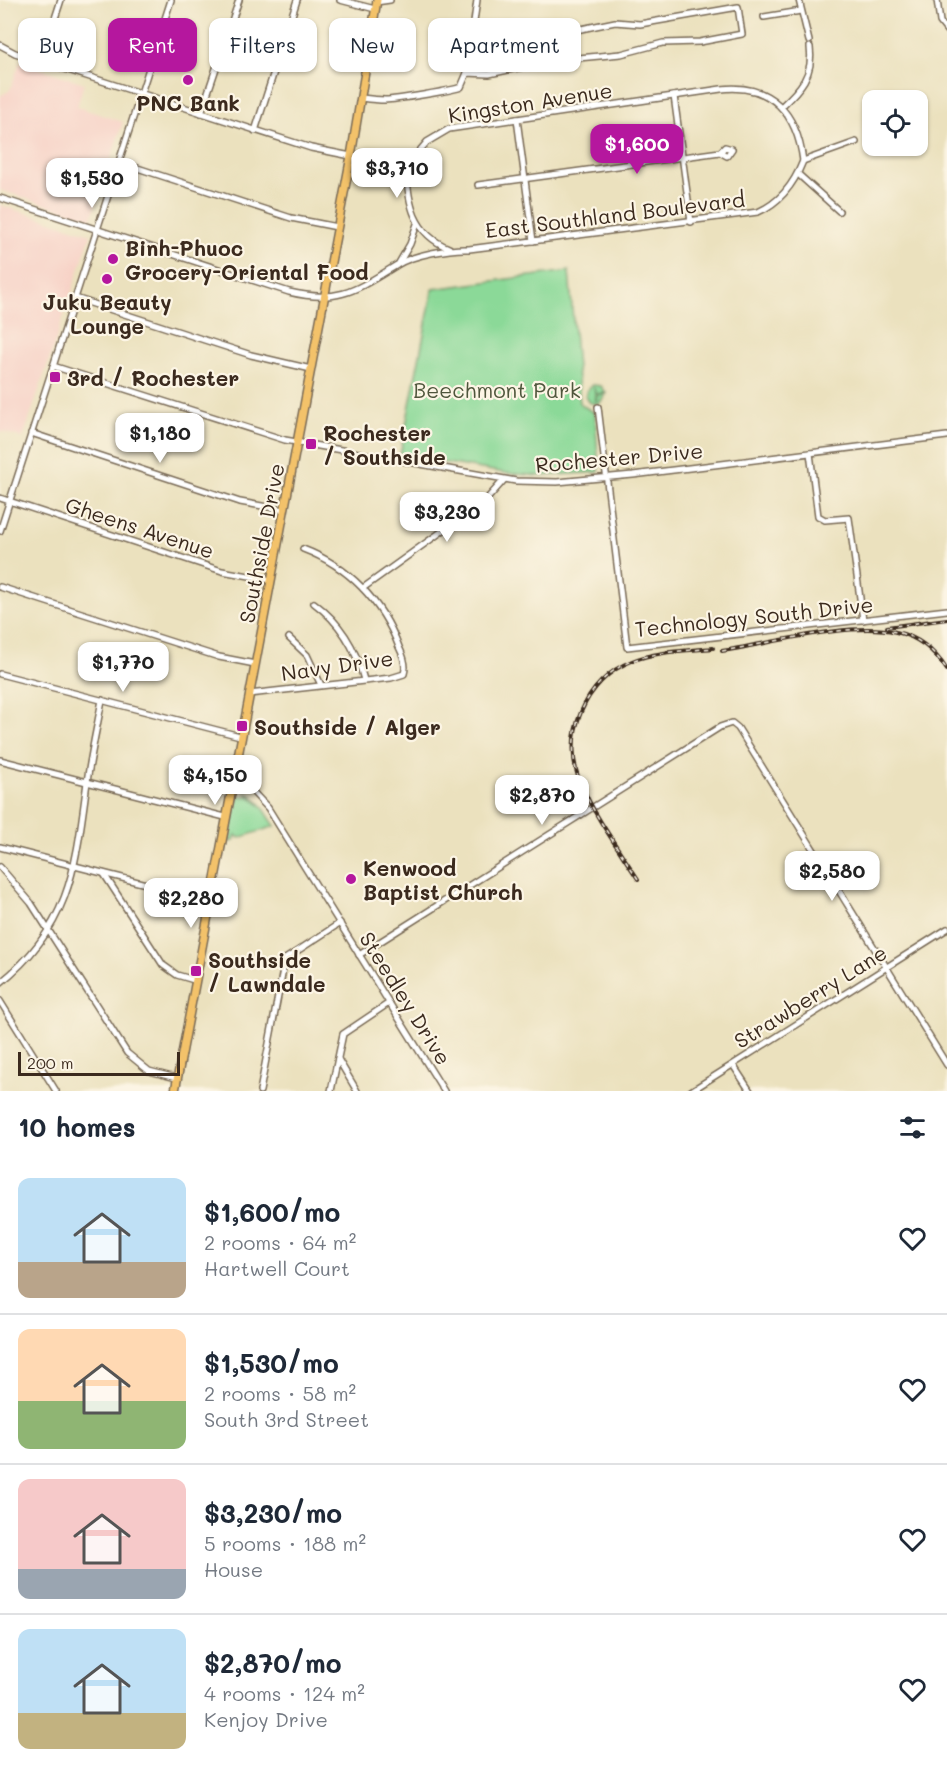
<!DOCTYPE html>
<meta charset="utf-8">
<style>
body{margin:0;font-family:Mali,sans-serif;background:#f6f6f7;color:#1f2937;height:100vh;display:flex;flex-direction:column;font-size:22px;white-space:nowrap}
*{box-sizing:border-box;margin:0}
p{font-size:20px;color:#747a83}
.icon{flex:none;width:33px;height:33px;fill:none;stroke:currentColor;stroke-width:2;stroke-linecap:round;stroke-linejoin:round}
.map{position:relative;height:1091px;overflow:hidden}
.sheet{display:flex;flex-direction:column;background:#fff;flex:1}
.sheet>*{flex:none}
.banner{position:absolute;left:18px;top:18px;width:600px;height:54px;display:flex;gap:12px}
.buttons{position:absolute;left:862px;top:90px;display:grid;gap:12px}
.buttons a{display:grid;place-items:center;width:66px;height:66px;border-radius:12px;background:#fff;box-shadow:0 2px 4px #0004;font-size:30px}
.scale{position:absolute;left:18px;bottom:15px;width:162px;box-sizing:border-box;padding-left:6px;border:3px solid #3b2a1e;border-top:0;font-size:16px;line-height:21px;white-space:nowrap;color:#3b2a1e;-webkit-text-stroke:4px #fcf5e5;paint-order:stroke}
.price{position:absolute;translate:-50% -51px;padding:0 14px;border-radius:12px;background:#fff;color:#222;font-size:20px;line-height:39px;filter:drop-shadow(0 2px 3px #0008)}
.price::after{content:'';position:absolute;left:50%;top:36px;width:18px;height:14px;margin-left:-9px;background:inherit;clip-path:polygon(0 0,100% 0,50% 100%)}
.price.selected{background:#b5179e;color:#fff}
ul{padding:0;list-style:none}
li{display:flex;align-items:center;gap:18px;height:150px;padding:0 18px}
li+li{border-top:2px solid #e0e1e3}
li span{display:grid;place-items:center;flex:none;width:168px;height:120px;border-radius:12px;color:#555}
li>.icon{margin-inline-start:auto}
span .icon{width:72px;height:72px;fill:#fffc;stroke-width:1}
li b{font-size:26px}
h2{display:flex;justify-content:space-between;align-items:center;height:72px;padding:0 18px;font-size:26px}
.pill{padding:0 21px;border-radius:12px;background:#fff;box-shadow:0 2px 4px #0004;font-size:21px;line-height:54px}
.pill.selected{background:#b5179e;color:#fff}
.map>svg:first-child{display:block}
</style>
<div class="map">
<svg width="947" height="1091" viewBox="0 0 947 1091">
<rect width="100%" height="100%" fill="#fcf5e5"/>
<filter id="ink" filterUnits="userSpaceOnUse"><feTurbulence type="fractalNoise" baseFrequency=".0167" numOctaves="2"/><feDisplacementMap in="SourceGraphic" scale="12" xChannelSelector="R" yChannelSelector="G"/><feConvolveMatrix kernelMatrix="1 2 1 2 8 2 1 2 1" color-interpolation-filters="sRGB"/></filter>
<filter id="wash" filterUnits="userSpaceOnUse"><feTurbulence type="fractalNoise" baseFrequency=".008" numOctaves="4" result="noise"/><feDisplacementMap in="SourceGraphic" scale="24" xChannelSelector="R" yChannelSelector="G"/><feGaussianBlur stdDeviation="1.35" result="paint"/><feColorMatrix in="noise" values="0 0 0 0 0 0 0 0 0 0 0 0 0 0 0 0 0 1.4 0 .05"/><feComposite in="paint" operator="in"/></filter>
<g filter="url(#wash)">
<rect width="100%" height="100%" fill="#ebe1be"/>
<g fill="#f7d1c6">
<polygon points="20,62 84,83 77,107 123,122 91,219 0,190 0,96 10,90"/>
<polygon points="0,205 91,234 23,438 0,431"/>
</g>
<g fill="#8bd998" stroke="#63825b" stroke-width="1.5">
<polygon points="569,271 580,404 595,413 599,472 539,476 505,473 400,455 433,289"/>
<polygon points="593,385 601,386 606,393 597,394 594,388 596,402 597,395 606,394 599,404 590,403 586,397 587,390"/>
<path d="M245,792C260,798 266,813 275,826L239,838L236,835L234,841L229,842L238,796H249L260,805Z"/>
</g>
</g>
<g filter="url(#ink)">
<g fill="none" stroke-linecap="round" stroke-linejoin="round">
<g stroke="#796a56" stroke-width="8">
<g id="minor">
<polyline points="340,0 375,9"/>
<polyline points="799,0 809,41"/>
<polyline points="937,0 940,22 947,31"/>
<polyline points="376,2 390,0"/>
<polyline points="764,17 801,11"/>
<path d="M0,45L15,53L311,148L406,167L427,142L449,129L721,89C772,83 797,114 803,161"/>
<polyline points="41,61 61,0"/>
<polyline points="467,73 477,0"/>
<polyline points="674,96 691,222"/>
<path d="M361,98C369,99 377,100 385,100C395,100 455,90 461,87L467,73L489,74L557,60L621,54L663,43L700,42L742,34L738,7L640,24L615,22L552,35L522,36L471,44"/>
<path d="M781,107C800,89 814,75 810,47"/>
<polyline points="201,113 239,0"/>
<polyline points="517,119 533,241"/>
<polyline points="255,131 297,0"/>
<polyline points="119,162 291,218 337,227"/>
<path d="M406,167C408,203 413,234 449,248"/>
<polyline points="798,174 839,211"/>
<polyline points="478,185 720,152 727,156 732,149 725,147 720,152"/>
<path d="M0,198L289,292C339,304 356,290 397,265C412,255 451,248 469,249L758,212C781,202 794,184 803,161L856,142"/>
<polyline points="399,263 410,244 417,224"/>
<polyline points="75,298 251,355 311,369"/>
<polyline points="53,366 285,440 516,481 557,482 633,475 947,436"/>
<polyline points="598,407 627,647 947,610"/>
<polyline points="31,433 240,502 284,510"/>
<polyline points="810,453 818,516 825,520 849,518 863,620"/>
<polyline points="0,498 222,571 271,580"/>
<polyline points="0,531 171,0"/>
<polyline points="0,587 219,657 255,664"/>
<polyline points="363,588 487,499 504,480"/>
<path d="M314,603C341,623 356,648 364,680"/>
<polyline points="289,638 307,655 321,685"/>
<polyline points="0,674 240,736"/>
<path d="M249,694L391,678L404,674C407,665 403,655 399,647C382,601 348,566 303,549"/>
<polyline points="0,760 225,817"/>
<polyline points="231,785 252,791 268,808 444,1091"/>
<polyline points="0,847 209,900"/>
<polyline points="0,867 31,903 127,1053 149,1071 176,1078"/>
<polyline points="104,874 163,965 177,975 194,980"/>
<polyline points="359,955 720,727 732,723 738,728 947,1065"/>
<path d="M0,983C71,927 76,865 87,782C91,754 97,727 102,700"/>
<polyline points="0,1001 56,1091"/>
<polyline points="338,1059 357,1091"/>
<polyline points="733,1065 750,1091"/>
<polyline points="260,1091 285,959 340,923"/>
<polyline points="331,1091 343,1034 389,1003"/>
<polyline points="691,1091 947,929"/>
</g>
</g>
<g stroke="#796a56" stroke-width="10">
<polyline id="major" points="175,1091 351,156 377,0"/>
</g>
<use href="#minor" stroke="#fff" stroke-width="5"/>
<use href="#major" stroke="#f3c26a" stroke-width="7"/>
<g stroke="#3b2a1e" stroke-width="4">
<g id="rail">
<polyline points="887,627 947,619"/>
<path d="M722,651C768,644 852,621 896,632C919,637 935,651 947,670"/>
<path d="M638,879C618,848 595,817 581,784C560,738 585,679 632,661C657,651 687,651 713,648"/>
</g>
</g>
<use href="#rail" stroke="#fcf5e5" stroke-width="1.5" stroke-dasharray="4.5" stroke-linecap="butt"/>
</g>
</g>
<g fill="#b5179e" stroke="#fcf5e5" stroke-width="2">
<circle cx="188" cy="80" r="6"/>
<circle cx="113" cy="259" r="6"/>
<circle cx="107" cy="279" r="6"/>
<rect x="49" y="371" width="12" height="12" rx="3"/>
<rect x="305" y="438" width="12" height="12" rx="3"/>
<rect x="236" y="720" width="12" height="12" rx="3"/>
<circle cx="351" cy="879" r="6"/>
<rect x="190" y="965" width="12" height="12" rx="3"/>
</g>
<g text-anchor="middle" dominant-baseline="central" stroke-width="4.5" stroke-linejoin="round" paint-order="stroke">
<g font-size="21" font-weight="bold" fill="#3b2a1e" stroke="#fcf5e5" text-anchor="start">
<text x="188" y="102" text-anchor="middle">PNC Bank</text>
<text x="125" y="247">Binh-Phuoc<tspan x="125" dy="24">Grocery-Oriental Food</tspan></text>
<text x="107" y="301" text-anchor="middle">Juku Beauty<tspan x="107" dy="24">Lounge</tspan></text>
<text x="67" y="377">3rd / Rochester</text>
<text x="323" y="432">Rochester<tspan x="323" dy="24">/ Southside</tspan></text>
<text x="254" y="726">Southside / Alger</text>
<text x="363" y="867">Kenwood<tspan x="363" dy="24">Baptist Church</tspan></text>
<text x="208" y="959">Southside<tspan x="208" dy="24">/ Lawndale</tspan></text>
</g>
<g font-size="21" fill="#3b2a1e" stroke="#fcf5e5">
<text transform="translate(530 102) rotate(-9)">Kingston Avenue</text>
<text transform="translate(615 214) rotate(-7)">East Southland Boulevard</text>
<text transform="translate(619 457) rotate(-5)">Rochester Drive</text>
<text transform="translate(140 527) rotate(18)">Gheens Avenue</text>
<text transform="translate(261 543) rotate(-79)">Southside Drive</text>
<text transform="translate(754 616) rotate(-6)">Technology South Drive</text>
<text transform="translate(337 665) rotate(-8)">Navy Drive</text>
<text transform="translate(810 996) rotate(-32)">Strawberry Lane</text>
<text transform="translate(406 998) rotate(58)">Steedley Drive</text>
</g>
<g font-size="21" fill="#4f563c" stroke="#fcf5e5">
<text x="497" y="389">Beechmont Park</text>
</g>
</g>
</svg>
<div class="buttons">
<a><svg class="icon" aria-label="locate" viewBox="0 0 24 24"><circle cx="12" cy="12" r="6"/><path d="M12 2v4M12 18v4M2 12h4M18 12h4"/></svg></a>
</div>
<div class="scale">200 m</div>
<b class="price selected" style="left:637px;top:175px">$1,600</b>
<b class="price" style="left:397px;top:199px">$3,710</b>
<b class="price" style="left:92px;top:209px">$1,530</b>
<b class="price" style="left:160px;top:464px">$1,180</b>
<b class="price" style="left:447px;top:543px">$3,230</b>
<b class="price" style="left:123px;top:693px">$1,770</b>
<b class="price" style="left:215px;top:806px">$4,150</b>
<b class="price" style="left:542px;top:826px">$2,870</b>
<b class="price" style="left:832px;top:902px">$2,580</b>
<b class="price" style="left:191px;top:929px">$2,280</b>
<div class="banner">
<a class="pill">Buy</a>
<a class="pill selected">Rent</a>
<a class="pill">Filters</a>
<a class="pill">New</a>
<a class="pill">Apartment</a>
</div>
</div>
<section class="sheet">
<h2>10 homes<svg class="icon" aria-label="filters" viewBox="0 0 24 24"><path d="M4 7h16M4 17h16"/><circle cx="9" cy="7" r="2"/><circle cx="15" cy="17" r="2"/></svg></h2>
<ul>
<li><span style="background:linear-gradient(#bfe0f5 70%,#b9a48a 0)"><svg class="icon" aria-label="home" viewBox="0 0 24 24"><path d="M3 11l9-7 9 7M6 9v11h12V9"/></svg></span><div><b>$1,600/mo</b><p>2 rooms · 64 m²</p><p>Hartwell Court</p></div><svg class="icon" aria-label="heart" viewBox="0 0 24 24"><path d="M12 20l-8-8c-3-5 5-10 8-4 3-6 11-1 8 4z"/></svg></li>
<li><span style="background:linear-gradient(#ffd9b3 60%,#8fb573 0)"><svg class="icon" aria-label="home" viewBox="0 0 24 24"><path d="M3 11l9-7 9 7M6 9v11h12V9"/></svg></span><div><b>$1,530/mo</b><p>2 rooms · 58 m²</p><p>South 3rd Street</p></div><svg class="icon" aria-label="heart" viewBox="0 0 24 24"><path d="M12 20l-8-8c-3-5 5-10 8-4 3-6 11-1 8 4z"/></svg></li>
<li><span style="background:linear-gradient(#f6c9c9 75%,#9aa5b1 0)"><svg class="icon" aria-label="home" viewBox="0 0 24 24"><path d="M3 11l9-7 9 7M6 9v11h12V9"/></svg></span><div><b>$3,230/mo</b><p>5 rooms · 188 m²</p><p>House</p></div><svg class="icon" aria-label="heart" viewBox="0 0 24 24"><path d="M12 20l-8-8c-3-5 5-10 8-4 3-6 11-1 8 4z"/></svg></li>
<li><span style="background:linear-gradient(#bfe0f5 70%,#c2b280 0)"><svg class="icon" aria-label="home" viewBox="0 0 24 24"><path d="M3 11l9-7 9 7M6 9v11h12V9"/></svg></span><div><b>$2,870/mo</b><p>4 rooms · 124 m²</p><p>Kenjoy Drive</p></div><svg class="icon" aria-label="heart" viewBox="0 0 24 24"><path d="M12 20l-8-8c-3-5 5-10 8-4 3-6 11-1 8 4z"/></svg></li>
</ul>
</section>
